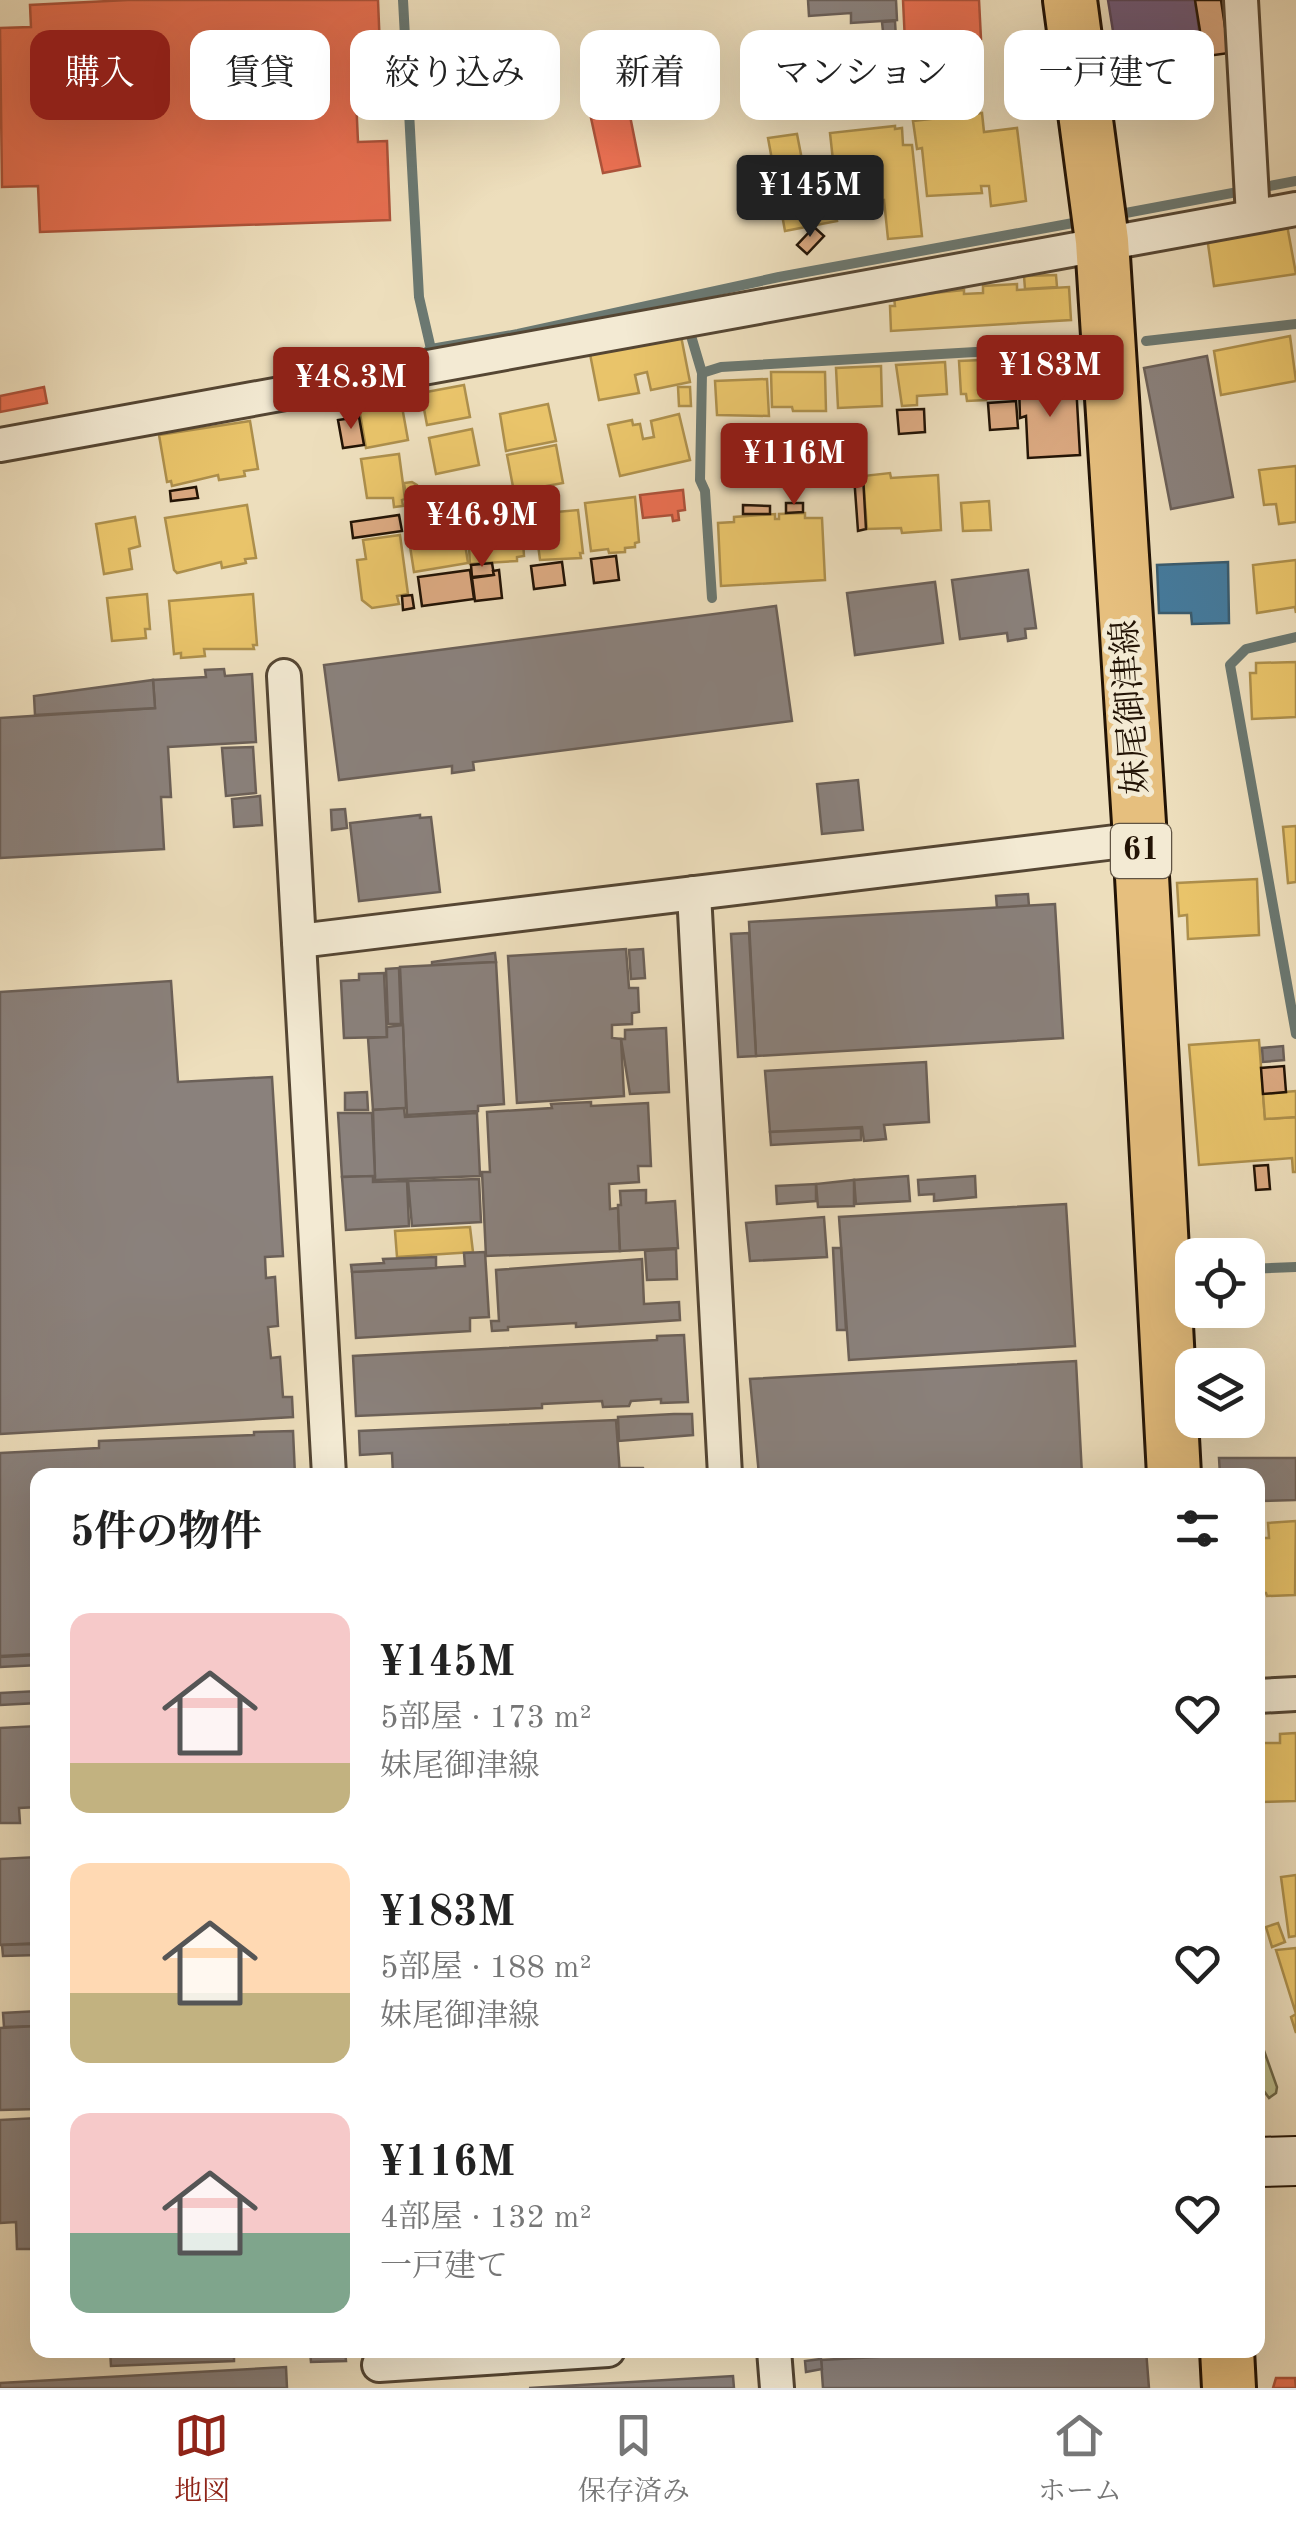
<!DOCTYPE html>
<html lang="ja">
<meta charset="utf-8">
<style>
body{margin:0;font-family:"Old Standard TT","Noto Serif JP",serif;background:#f6f6f6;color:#222;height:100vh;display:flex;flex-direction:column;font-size:38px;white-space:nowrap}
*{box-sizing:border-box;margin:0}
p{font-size:32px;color:#767676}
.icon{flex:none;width:55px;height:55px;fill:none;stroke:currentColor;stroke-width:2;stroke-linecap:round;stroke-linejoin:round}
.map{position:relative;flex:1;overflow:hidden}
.details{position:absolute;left:30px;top:1468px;width:1235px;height:890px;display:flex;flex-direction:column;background:#fff;border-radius:20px;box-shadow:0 10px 40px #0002}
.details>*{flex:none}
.banner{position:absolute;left:30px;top:30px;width:1238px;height:90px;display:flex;gap:20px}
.controls{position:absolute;left:1175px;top:1238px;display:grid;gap:20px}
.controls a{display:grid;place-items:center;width:90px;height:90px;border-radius:20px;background:#fff;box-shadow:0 10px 40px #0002;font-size:50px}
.price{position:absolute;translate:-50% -85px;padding:0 22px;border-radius:10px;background:#8f2418;color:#fff;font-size:32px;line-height:65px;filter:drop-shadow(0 2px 5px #0008)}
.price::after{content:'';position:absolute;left:50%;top:60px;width:30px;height:22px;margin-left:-15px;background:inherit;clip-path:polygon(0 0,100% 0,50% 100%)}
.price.on{background:#222;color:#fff}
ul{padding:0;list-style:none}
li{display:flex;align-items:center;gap:30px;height:250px;padding:0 40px}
li span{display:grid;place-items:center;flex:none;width:280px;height:200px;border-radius:20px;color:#555}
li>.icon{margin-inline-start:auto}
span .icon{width:120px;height:120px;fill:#fffc;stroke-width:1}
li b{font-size:42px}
h2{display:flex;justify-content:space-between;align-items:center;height:120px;padding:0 40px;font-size:42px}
.pill{padding:0 35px;border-radius:20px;background:#fff;box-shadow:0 10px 40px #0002;font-size:35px;line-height:90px}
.pill.on{background:#8f2418;color:#fff}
.dock{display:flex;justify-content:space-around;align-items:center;height:140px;border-top:2px solid #e0e0e0;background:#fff;font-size:28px;color:#767676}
.dock a{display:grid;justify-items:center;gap:5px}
.dock .on{color:#8f2418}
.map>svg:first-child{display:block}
</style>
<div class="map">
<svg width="1296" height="2388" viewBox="0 0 1296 2388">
<rect width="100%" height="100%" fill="#eddebc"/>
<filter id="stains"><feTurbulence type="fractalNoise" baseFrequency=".002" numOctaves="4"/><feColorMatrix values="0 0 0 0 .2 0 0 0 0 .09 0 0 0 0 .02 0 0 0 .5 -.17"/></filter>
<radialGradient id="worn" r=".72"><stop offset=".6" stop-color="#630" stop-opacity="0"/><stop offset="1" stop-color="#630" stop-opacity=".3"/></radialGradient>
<polygon fill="#bfbf8c" stroke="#706948" stroke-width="2.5" points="1258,2034 1277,2087 1276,2093 1269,2098 1258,2083"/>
<g fill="#e9c46a" stroke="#ad8f4c" stroke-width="2.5">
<polygon points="982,113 984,132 1017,128 1026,201 991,206 989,186 981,186 982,193 927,196 922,148 917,149 913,121"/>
<polygon points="895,126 895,129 902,128 903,145 912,145 922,236 888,239 884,200 880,201 880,193 837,197 830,133"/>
<polygon points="797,134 803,165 824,161 837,221 785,231 768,138"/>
<polygon points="1287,225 1296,274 1214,286 1207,237"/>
<polygon points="1056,275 1057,287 1025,289 1024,276"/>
<polygon points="1017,284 1017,290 1069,287 1071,320 891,331 890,306 895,306 894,297 964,290 964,294 983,293 983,286"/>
<polygon points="681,336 690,382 651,390 647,372 635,375 639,393 599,400 590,354"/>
<polygon points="1290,336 1296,381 1221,395 1214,351"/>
<polygon points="1005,359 1006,391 985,393 986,400 967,401 966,394 961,394 959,361"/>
<polygon points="945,362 947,394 917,396 917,405 902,406 896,365"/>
<polygon points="881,366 882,406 838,408 836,368"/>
<polygon points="771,372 825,372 826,411 793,411 792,407 772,407"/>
<polygon points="767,379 769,416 717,415 715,381"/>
<polygon points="464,385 470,417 427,425 421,393"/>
<polygon points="678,387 690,387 691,406 679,406"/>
<polygon points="401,401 408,440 366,448 359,408"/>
<polygon points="548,404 556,441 506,451 500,414"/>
<polygon points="679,414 690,460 620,476 608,425 632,420 633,425 640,424 643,439 654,437 651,421"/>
<polygon points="250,421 258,469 244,471 245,476 219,480 218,475 172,486 171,481 167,482 159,435"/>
<polygon points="472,429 479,465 436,474 429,438"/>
<polygon points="556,445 563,483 514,492 507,455"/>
<polygon points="399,454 405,499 402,500 403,506 394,507 393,498 367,498 361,459"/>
<polygon points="1296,466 1296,522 1279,524 1276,504 1264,505 1259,470"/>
<polygon points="890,473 891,478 938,475 941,530 902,533 901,528 867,529 863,476"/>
<polygon points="412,482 417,485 419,501 407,503 404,483"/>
<polygon points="635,497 639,542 635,543 635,547 625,548 625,552 609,553 608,549 591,551 585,503"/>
<polygon points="989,501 991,530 963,531 961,503"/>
<polygon points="247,505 256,558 245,559 246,563 222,568 221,562 177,573 174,570 165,518"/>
<polygon points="512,510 521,510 524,556 517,557 517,561 470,564 467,515"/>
<polygon points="578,510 583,553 580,553 581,558 540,560 534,514"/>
<polygon points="805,513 805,518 822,518 825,580 721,586 718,523 734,522 734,517 775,514 775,519 779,519 779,514"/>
<polygon points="135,517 140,546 129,549 132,569 104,574 96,524"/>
<polygon points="445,517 446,520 461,518 468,563 414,572 407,527 410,522"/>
<polygon points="400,535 408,594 397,596 399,604 372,608 362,600 357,560 366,559 363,540"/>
<polygon points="1296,560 1296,613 1295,607 1257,613 1253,565"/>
<polygon points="147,594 150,629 145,629 146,638 112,641 107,598"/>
<polygon points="253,594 257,645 253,645 254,649 204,649 205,656 181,658 181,653 174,654 169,601"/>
<polygon points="1296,662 1296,717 1252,719 1250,673 1256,673 1256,663"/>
<polygon points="1296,826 1296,882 1288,883 1283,827"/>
<polygon points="1257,879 1259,935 1188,939 1187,915 1179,916 1177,883"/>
<polygon points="1259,1040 1265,1119 1296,1117 1296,1172 1293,1172 1292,1158 1199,1165 1189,1045"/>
<polygon points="1296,1091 1296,1117 1265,1119 1263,1094"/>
<polygon points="470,1227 473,1252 397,1257 395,1231"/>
<polygon points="1296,1521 1295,1595 1267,1596 1266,1593 1258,1593 1258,1538 1269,1538 1268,1523"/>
<polygon points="1296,1733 1296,1801 1258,1802 1258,1743 1280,1743 1280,1734"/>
<polygon points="1296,1875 1296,1936 1289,1937 1281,1877"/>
<polygon points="1278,1923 1285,1942 1272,1947 1266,1927"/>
<polygon points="1296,1948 1296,2033 1291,2017 1296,2014 1276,1950"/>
</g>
<g fill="#e76f51" stroke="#ac533a" stroke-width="2.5">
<polygon points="128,0 378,0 381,75 355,76 358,142 387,141 390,220 40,232 38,186 2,187 0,28 31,27 30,5"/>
<polygon points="903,0 979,0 981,39 905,42"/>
<polygon points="937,58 964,58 964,83 938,83"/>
<polygon points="629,111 640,166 603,173 591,118"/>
<polygon points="44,387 47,403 0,412 0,396"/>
<polygon points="683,490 685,510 678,511 679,520 673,521 672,515 643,518 640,495"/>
<polygon points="1276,2378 1295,2378 1296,2388 1273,2388"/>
</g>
<polygon fill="#6d597a" stroke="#564457" stroke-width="2.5" points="1108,0 1195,0 1200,37 1146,45 1148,57 1118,62"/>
<polygon fill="#457b9d" stroke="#3a5c6f" stroke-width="2.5" points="1228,562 1229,623 1192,624 1191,613 1159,613 1157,565"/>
<g fill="#8a817c" stroke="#6b6058" stroke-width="2.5">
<polygon points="808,0 896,0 897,20 851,23 851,13 809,16"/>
<polygon points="895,21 896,39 884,41 882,22"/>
<polygon points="1207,356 1233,497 1171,509 1144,368"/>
<polygon points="1028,570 1036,628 1025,629 1026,638 1008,641 1007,633 960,639 952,580"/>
<polygon points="935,582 943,643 855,655 847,593"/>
<polygon points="776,606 792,721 473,762 474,770 452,773 452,766 339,780 324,665"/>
<polygon points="224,669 225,676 252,674 256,742 168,747 171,797 161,797 164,849 0,858 0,718 155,708 153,680 206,677 205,670"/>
<polygon points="153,680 155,708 35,715 34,696"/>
<polygon points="253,747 256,793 226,796 222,748"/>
<polygon points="858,780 863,830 822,834 817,784"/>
<polygon points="260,796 262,825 234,827 232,799"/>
<polygon points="345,809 347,828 332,830 331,810"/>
<polygon points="420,815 420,818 431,817 440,892 359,901 350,823"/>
<polygon points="1028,894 1029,906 997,908 996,896"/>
<polygon points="1055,904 1063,1038 756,1056 749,922"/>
<polygon points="749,933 756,1056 738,1057 731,934"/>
<polygon points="626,949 629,988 638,988 639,1012 632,1013 632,1024 612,1025 612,1038 621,1039 624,1096 517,1103 508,956"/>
<polygon points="643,949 645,978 631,979 629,950"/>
<polygon points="495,953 496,962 432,965 432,962"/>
<polygon points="496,962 504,1104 478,1106 478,1111 407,1115 400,967"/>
<polygon points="399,968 401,1024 388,1024 386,969"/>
<polygon points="384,973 387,1037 344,1038 341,981 359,980 359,974"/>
<polygon points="171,981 178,1082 272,1077 283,1256 265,1257 266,1278 275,1277 278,1326 268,1327 271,1358 280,1357 283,1397 292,1397 293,1417 0,1434 0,992"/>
<polygon points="403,1025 406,1108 373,1110 368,1038 387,1037 387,1027"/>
<polygon points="666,1028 669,1092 630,1094 621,1039 625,1039 625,1030"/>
<polygon points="1283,1046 1284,1060 1263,1062 1262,1048"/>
<polygon points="926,1062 929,1122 884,1125 886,1139 864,1141 862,1127 770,1132 765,1071"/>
<polygon points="367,1092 368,1110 345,1110 345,1093"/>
<polygon points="591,1102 591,1106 648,1103 651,1166 638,1166 639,1182 609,1184 610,1209 618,1208 620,1251 486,1256 482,1172 490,1172 487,1112 552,1108 551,1104"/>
<polygon points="404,1108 405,1117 477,1113 480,1176 375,1180 373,1110"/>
<polygon points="338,1113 372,1113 375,1176 342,1177"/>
<polygon points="861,1128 861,1140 771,1145 770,1132"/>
<polygon points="373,1176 373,1182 407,1181 409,1226 346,1230 342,1177"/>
<polygon points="908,1176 910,1201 856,1204 854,1180"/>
<polygon points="975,1176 976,1197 934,1201 934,1194 919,1195 918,1180"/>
<polygon points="479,1179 481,1222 412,1226 408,1181"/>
<polygon points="854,1180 854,1206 818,1207 816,1184"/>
<polygon points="816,1184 816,1201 777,1204 776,1186"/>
<polygon points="646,1190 646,1203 675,1201 678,1248 620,1251 618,1205 621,1205 620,1191"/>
<polygon points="1066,1204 1075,1346 849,1360 839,1217"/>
<polygon points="824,1217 827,1257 750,1261 746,1223"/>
<polygon points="833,1248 841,1248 846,1330 837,1330"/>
<polygon points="676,1249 677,1279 647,1280 645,1251"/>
<polygon points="485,1252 489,1317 470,1318 470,1331 356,1338 352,1272 465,1266 464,1253"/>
<polygon points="436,1257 436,1268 352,1272 351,1265 384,1263 383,1259"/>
<polygon points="642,1259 644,1304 679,1302 680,1320 576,1327 576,1323 508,1327 508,1330 492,1331 491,1321 499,1321 496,1270"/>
<polygon points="684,1335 688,1402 661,1403 661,1399 631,1401 629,1406 603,1407 602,1401 542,1404 542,1408 356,1416 353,1356 657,1340 657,1336"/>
<polygon points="1076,1361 1082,1475 759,1475 750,1379"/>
<polygon points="674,1414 692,1414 693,1435 619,1441 618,1417"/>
<polygon points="616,1420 620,1475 393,1475 392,1453 360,1455 359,1431"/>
<polygon points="293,1431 295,1475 38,1475 38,1654 0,1656 0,1453 99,1448 99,1441 254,1435 254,1432"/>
<polygon points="1219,1458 1296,1458 1296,1500 1258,1501 1258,1475 1220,1475"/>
<polygon points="620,1468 643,1468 647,1475 621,1475"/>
<polygon points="38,1655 38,1665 0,1667 0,1657"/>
<polygon points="38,1691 38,1703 0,1705 0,1693"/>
<polygon points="38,1726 38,1807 19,1808 20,1823 0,1823 0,1728"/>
<polygon points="38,1857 38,1943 0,1945 0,1859"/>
<polygon points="36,1944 38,1955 3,1956 2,1945"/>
<polygon points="38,2011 38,2026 4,2027 3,2013"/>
<polygon points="38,2026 38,2109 0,2110 0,2028"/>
<polygon points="38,2118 38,2249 17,2249 16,2222 0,2223 0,2120"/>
<polygon points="110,2350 291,2350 234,2353 234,2361 111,2366"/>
<polygon points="316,2350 345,2350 346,2361 311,2362 310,2352"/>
<polygon points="1006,2350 1146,2350 1149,2388 823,2388 821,2360"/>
<polygon points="821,2359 822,2369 806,2372 805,2361"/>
<polygon points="286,2367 287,2388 0,2388 0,2383"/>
<polygon points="733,2376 734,2388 529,2388"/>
</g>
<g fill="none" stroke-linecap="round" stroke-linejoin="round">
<g stroke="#6b7871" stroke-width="10">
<polyline points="403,0 419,297 431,349"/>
<polyline points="1115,215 1296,181"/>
<polyline points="689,329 702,373 700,480 705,491 712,598"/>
<polyline points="1146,341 1296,324"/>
<polyline points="421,356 431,349 518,334 779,277 1084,221"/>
<polyline points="702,373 721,367 1078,346"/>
<polyline points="1296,637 1246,649 1230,665 1296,1034"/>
<polyline points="1248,1269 1296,1267"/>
</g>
</g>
<g fill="#dba981" stroke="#221305" stroke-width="2.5">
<polygon points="1195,0 1221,0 1229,53 1178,60 1175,41 1201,37"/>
<polygon points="814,227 824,236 807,254 797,245"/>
<polygon points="1044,362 1044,380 1020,381 1019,363"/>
<polygon points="1041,383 1041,386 1076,384 1080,455 1028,458 1026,416 1020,418 1019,384"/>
<polygon points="1016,401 1018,428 990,430 988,403"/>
<polygon points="924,409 925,432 899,434 897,410"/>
<polygon points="359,417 364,445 343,448 338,420"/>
<polygon points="854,476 863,476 866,529 858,531"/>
<polygon points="196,487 198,498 171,501 170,491"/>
<polygon points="786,503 803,503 803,512 786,513"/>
<polygon points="743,505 770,506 770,514 743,514"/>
<polygon points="399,515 402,531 353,538 351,522"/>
<polygon points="616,556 619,580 594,583 591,559"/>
<polygon points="562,562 565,585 534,589 531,566"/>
<polygon points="492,563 494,575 472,577 471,565"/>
<polygon points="470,570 474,599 422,606 418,577"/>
<polygon points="499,570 502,598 475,601 472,578 494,575 493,571"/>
<polygon points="412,595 414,608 403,610 402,596"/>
<polygon points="1284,1066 1286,1092 1263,1094 1261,1068"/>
<polygon points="1268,1165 1270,1189 1256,1190 1254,1166"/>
</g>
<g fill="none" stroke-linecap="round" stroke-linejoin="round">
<g stroke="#554633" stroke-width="38">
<g id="street">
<polyline points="1241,0 1253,216"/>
<path d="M0,445C432,368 863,284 1296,209"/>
<polyline points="284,676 329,1475"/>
<polyline points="694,893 725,1475"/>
<polyline points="299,941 1140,839"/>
<polyline points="1258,1696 1296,1694"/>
<polyline points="774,2350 777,2388"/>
<polyline points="379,2365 608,2350"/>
</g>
</g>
<g stroke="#221305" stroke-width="52">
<polyline id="secondary" points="1258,2162 1296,2161"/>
</g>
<g stroke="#221305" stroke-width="58">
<g id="primary">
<polyline points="1070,0 1102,241 1140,839 1174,1475"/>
<polyline points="1227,2350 1229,2388"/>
</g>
</g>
<use href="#street" stroke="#f3ead3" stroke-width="32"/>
<use href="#secondary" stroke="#f3ead3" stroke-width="48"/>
<use href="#primary" stroke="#e6bf7e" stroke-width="52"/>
</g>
<g text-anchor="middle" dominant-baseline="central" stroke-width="10" stroke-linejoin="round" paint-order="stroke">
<rect fill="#f3ead3" stroke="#615443" stroke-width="2.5" x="1111" y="824" width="60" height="54" rx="8"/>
<g font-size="32" font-weight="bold" fill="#221305">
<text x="1141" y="851">61</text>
</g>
<g font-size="35" fill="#221305" stroke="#f3ead3">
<text transform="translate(1132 707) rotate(-94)">妹尾御津線</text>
</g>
</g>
<rect width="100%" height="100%" filter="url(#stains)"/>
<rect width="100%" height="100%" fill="url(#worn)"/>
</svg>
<div class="controls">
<a><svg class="icon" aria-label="locate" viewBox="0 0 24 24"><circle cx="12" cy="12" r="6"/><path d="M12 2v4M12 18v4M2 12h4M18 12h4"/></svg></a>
<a><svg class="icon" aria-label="layers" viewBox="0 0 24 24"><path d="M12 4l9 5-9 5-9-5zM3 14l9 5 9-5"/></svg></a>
</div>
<b class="price on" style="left:810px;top:240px">¥145M</b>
<b class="price" style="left:1050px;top:420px">¥183M</b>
<b class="price" style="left:351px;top:432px">¥48.3M</b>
<b class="price" style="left:794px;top:508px">¥116M</b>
<b class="price" style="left:482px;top:570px">¥46.9M</b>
<div class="banner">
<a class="pill on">購入</a>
<a class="pill">賃貸</a>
<a class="pill">絞り込み</a>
<a class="pill">新着</a>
<a class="pill">マンション</a>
<a class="pill">一戸建て</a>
</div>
<section class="details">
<h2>5件の物件<svg class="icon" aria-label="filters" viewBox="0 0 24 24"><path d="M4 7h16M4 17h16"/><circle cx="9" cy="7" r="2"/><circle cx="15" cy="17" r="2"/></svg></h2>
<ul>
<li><span style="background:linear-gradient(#f6c9c9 75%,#c2b280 0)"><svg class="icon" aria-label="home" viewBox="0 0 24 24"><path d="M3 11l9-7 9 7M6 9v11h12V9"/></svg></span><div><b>¥145M</b><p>5部屋 · 173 m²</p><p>妹尾御津線</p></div><svg class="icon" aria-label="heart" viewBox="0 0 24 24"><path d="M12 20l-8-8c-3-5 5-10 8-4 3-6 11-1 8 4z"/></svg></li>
<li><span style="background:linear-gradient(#ffd9b3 65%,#c2b280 0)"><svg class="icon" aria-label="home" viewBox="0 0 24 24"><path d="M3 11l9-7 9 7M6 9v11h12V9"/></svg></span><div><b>¥183M</b><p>5部屋 · 188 m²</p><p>妹尾御津線</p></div><svg class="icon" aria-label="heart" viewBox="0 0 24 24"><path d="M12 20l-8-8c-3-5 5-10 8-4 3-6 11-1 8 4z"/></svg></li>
<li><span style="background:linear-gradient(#f6c9c9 60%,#7fa58c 0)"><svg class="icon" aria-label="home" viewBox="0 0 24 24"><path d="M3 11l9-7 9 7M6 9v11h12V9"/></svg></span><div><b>¥116M</b><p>4部屋 · 132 m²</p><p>一戸建て</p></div><svg class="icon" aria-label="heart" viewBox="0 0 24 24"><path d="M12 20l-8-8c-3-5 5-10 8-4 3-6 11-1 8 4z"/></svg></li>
</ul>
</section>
</div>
<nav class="dock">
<a class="on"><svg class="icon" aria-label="map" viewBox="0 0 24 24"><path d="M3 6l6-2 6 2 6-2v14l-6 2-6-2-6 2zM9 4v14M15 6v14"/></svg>地図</a>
<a><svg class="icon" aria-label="saved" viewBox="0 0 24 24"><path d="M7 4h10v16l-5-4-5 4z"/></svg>保存済み</a>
<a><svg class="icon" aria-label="home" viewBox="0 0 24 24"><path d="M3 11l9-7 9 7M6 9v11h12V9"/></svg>ホーム</a>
</nav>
